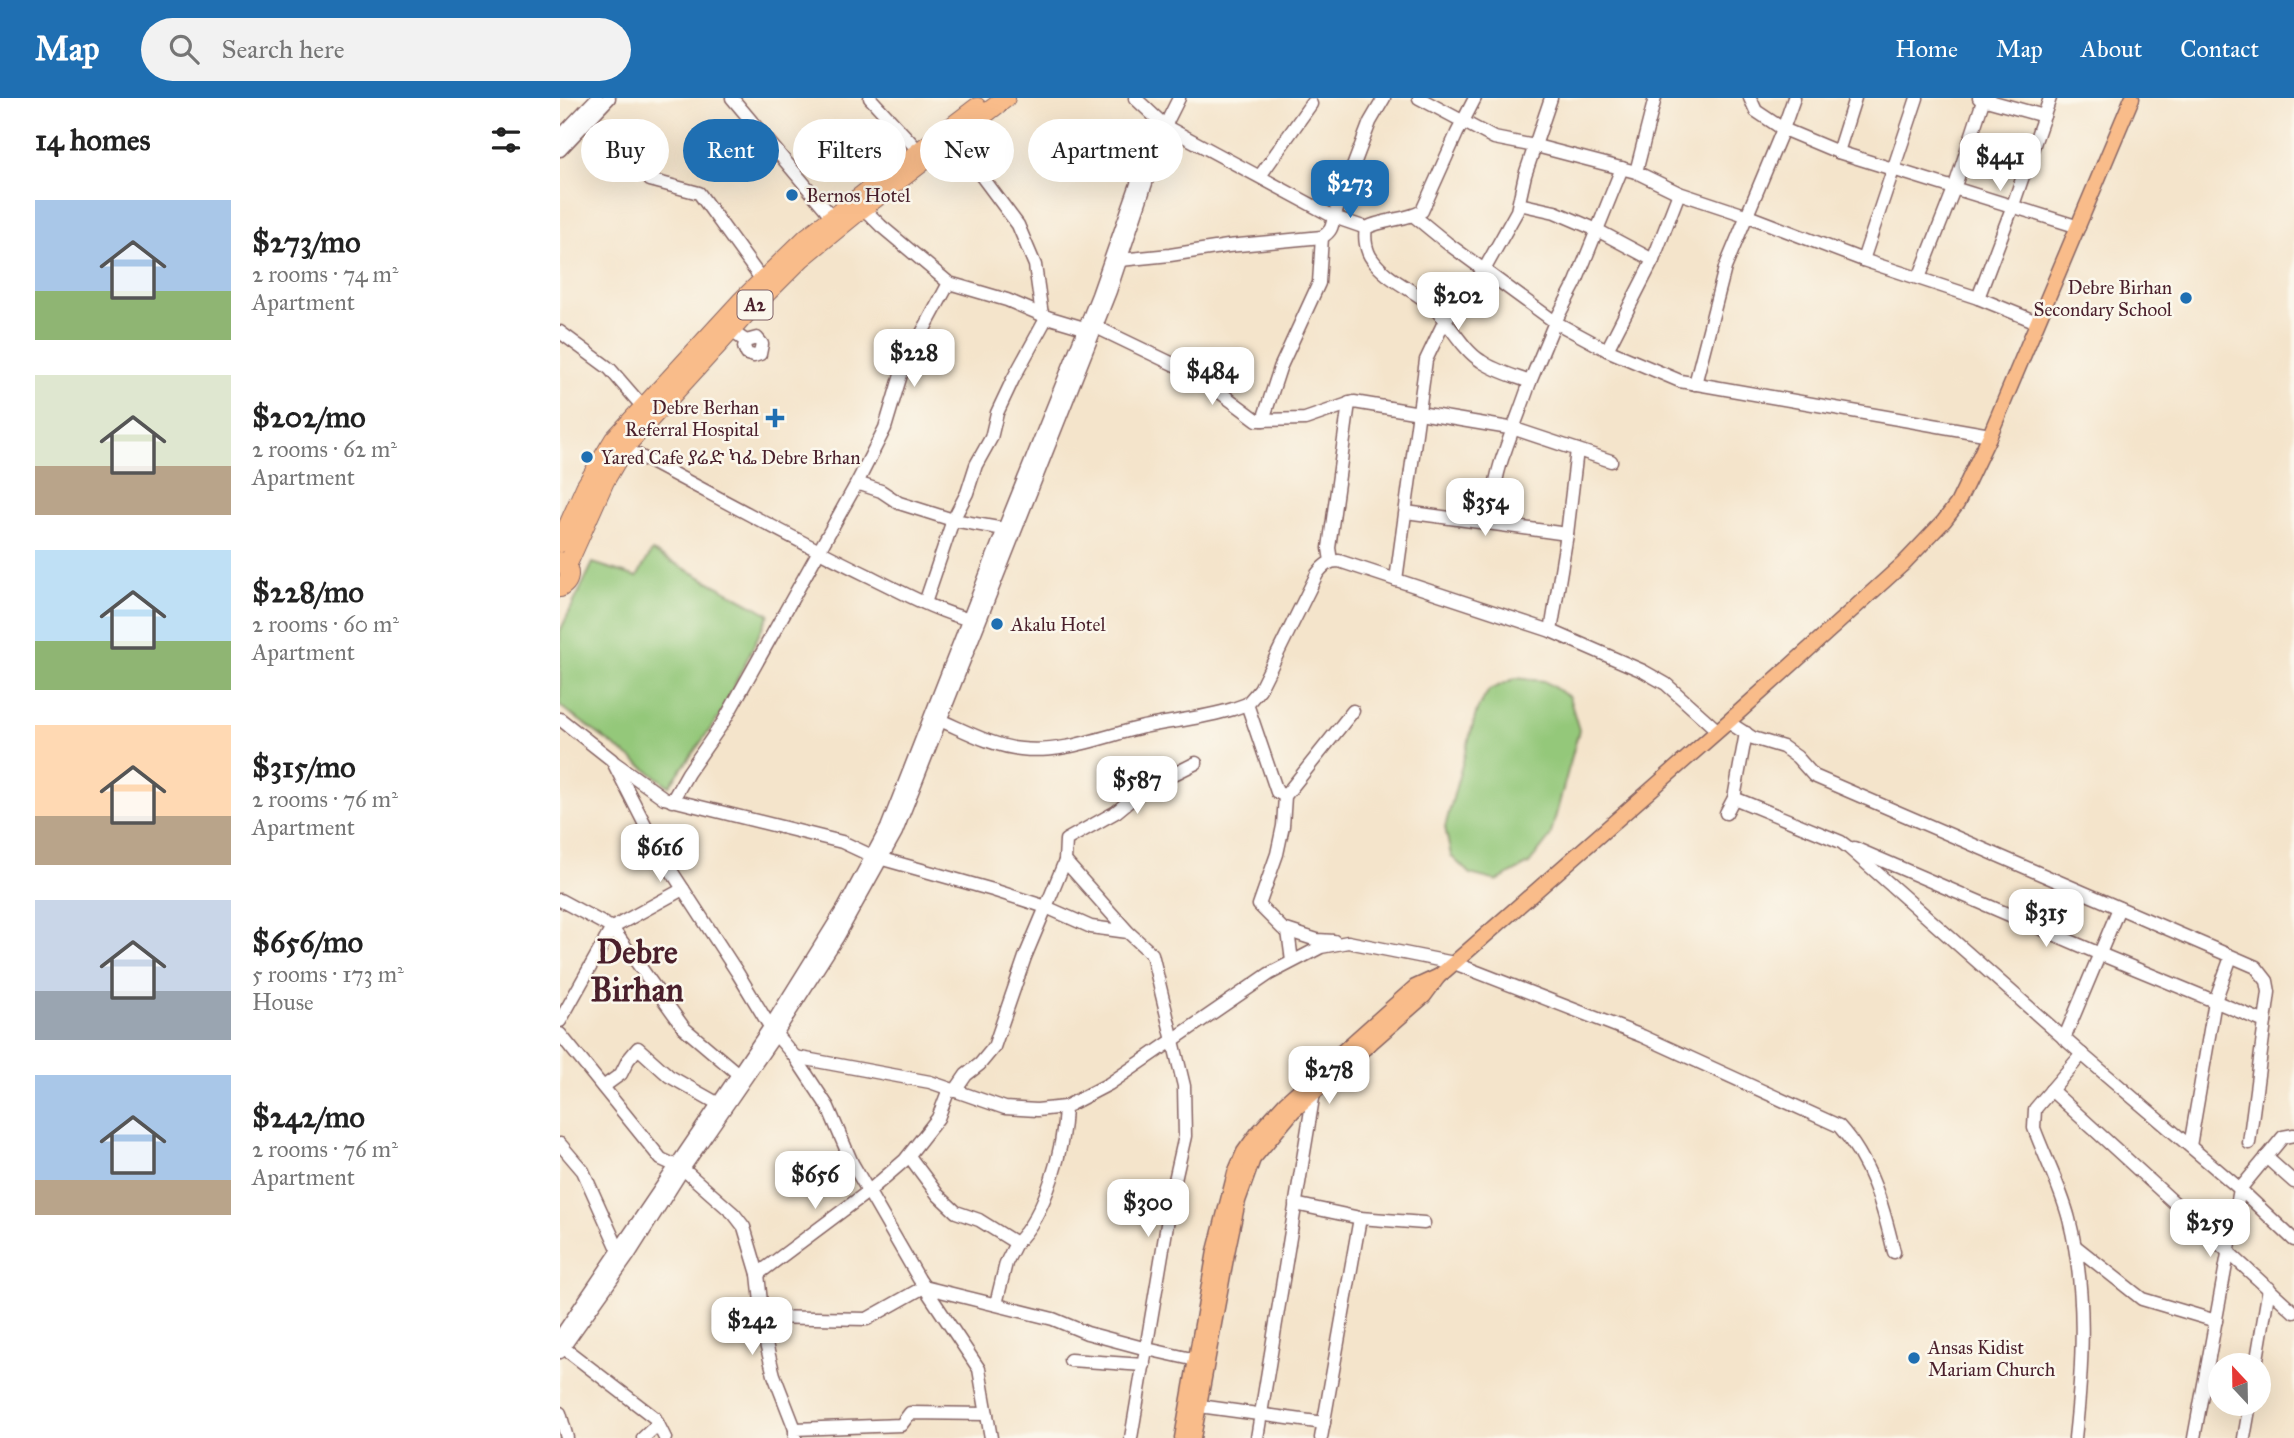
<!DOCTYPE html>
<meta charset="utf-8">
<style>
body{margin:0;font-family:"IM FELL Great Primer","Noto Serif Ethiopic",serif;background:#f2f2f2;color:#222;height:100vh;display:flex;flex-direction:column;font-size:26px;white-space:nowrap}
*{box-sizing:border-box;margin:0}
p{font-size:23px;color:#767676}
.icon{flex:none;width:38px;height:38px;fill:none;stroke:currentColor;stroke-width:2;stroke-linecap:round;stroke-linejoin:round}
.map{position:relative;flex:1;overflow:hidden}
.sheet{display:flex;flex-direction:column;background:#fff;width:560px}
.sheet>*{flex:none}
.top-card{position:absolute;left:21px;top:21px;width:665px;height:63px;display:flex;gap:14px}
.needle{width:46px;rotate:338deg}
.buttons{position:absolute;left:1648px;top:1255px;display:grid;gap:14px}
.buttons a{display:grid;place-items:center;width:63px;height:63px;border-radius:50%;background:#fff;box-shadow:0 7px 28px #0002;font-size:35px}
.price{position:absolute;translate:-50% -60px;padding:0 16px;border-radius:14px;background:#fff;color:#222;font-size:23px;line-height:46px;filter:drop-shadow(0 2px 4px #0008)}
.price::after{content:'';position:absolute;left:50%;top:42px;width:21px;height:16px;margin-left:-10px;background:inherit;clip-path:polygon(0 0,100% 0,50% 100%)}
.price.on{background:#1f6fb2;color:#fff}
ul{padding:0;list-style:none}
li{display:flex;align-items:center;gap:21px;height:175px;padding:0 35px}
li span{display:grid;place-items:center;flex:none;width:196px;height:140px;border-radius:0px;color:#555}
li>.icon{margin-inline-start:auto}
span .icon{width:84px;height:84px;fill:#fffc;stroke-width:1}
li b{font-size:30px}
h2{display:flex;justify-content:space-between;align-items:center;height:84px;padding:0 35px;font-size:30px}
.pill{padding:0 24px;border-radius:32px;background:#fff;box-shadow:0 7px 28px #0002;font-size:24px;line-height:63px}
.pill.on{background:#1f6fb2;color:#fff}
header{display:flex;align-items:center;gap:42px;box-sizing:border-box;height:98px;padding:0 35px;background:#1f6fb2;color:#fff}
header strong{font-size:33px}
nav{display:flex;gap:38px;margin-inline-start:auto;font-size:24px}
.search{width:490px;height:63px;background:#f2f2f2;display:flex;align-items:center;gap:18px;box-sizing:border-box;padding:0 24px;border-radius:38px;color:#767676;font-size:26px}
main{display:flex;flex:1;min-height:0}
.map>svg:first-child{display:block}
</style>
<header>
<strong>Map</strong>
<div class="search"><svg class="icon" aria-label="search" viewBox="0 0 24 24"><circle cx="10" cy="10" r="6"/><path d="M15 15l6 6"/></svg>Search here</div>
<nav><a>Home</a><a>Map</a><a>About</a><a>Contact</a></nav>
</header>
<main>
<section class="sheet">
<h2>14 homes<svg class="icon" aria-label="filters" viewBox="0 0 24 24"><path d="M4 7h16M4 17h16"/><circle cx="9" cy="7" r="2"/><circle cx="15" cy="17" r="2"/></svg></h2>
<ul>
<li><span style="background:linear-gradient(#a9c7e8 65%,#8fb573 0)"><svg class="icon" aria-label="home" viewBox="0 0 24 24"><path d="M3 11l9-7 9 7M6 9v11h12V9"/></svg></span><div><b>$273/mo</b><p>2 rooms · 74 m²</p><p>Apartment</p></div></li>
<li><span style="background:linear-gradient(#dfe7d0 65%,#b9a48a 0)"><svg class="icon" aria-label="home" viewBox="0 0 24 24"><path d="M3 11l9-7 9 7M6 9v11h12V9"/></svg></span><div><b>$202/mo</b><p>2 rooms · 62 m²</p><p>Apartment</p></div></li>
<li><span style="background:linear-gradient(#bfe0f5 65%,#8fb573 0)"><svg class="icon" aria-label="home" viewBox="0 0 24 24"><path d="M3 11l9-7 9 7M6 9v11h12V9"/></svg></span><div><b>$228/mo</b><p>2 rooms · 60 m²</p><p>Apartment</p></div></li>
<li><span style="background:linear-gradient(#ffd9b3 65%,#b9a48a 0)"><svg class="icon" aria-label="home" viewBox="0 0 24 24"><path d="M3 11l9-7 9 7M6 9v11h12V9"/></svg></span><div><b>$315/mo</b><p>2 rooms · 76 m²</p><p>Apartment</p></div></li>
<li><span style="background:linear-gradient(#c9d6e8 65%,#9aa5b1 0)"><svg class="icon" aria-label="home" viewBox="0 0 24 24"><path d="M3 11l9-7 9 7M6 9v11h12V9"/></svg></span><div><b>$656/mo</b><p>5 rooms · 173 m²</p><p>House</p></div></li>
<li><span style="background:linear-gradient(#a9c7e8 75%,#b9a48a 0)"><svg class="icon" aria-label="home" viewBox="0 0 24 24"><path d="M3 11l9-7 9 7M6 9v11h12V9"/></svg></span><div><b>$242/mo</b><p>2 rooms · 76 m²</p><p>Apartment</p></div></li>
</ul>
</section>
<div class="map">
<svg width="1734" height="1340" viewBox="0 0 1734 1340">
<rect width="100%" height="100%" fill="#fbf7ec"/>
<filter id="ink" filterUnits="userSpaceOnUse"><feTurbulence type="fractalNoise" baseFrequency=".0143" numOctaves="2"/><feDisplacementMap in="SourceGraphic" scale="14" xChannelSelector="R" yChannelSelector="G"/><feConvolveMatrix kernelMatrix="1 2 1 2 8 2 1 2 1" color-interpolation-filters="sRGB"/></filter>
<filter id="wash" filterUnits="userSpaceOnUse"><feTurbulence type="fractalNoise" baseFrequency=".00686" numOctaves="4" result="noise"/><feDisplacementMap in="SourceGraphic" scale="28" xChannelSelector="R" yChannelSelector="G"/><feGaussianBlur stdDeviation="1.57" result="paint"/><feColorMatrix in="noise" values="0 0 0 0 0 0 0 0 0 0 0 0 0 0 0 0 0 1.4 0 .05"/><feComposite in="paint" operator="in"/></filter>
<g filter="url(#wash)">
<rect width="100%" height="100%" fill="#f4e4cb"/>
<g fill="#94c87a" stroke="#6f7452" stroke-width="2">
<polygon points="92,453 209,516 159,619 109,688 0,608 0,533 33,465 77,479"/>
<polygon points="956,580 984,583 1009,599 1019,632 990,739 969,766 937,783 910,776 891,758 885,729 917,612 929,592"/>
</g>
</g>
<g filter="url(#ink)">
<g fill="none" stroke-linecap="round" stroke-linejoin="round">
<g stroke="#866463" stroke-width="15">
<g id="minor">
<polyline points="172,0 278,126"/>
<polyline points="310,0 358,52"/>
<polyline points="859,0 934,40 980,49 1076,74 1119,95 1188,118 1303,162 1418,200 1477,224"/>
<polyline points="1190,0 1196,13 1223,31 1234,0"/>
<polyline points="1419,0 1484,18"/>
<polyline points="0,39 37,0"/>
<polyline points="394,41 458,127 475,167 482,217"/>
<polyline points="0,52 49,0"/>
<polyline points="1278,54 1295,0"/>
<polyline points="1062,70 1016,184 995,224 1047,252 1120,283 1430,337"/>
<polyline points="1076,74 1095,0"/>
<polyline points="700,78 751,6"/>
<polyline points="90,82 139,95 207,189"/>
<polyline points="959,106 995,114 1037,132 1093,162"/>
<polyline points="303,110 321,128 389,185 447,202 487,219 524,230 536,229 638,278 697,322 745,321 794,304 955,331 1051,363"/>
<path d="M854,118L887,145L995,224L970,284C954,278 935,273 921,263C903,252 890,226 875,211C856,191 829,185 812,161C806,153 804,140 806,130C824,121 848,122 862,113L897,35L915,0"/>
<polyline points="806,130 774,119 810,24 824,0"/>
<path d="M560,162L610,157L668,148L762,139C771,134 772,129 774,119L605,28L575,0"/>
<polyline points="1303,162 1357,0"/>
<polyline points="1359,180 1394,91 1424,0"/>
<polyline points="1418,200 1452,110 1490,0"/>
<polyline points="171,233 186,243 197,240 202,246 200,256 194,258 187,256 184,249 186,243"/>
<polyline points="0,234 50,271 82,308"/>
<polyline points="1047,252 1093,162 1119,95"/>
<polyline points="1135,286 1165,170 1223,31 1278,54 1519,129"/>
<polyline points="703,322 720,270 759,185 762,139"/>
<path d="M64,350C145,392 225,437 307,477C342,494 377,514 415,523"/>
<polyline points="297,385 325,330 343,270 389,185"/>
<polyline points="846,414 1007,436"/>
<path d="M929,424C933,400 936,375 945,353C953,330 962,308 970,284"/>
<polyline points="771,463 769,450 789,305"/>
<polyline points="836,482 866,262 885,222 924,172 957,113 965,77 991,0"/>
<polyline points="365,505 393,422 407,395 416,367 431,340 437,315 453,281 487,219"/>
<polyline points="991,533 1007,436 1017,352"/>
<polyline points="687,606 717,694 725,698"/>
<path d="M375,620C402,631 431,648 461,651C502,656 544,638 583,629C613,623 644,620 673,611L687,606L700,591L757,476C763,468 768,463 779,463L991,533L1083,573L1106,586L1158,633"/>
<path d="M0,621L52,662L99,754L177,874L212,932L235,959L370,984L445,1010L477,1012L505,1009L549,986L709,876L761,849L788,844L894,865L1082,938L1279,1028C1311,1063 1323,1108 1334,1154"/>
<polyline points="1168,624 1193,640 1223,649 1237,659 1254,678 1696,869 1707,883 1709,894 1689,1045"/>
<polyline points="55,665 104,700 282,744 312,758 433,792 486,809 465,859 434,949 420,966 406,977 395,993"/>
<polyline points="1174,700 1281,744 1289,750 1524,958 1680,1091 1734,1142"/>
<polyline points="112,703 128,675 164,623 297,385 321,393 339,405 393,422 444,431"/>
<polyline points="1166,715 1174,700 1186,635"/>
<polyline points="1294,750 1540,856 1705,924"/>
<polyline points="505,763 506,742 556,714 584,691 636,665"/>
<polyline points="0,802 52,830 123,791"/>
<polyline points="728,833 732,863"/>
<polyline points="568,834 505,763 486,809 531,829 568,834 592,856 624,988 625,1038 613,1091 571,1340"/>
<polyline points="774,843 757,842 723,831 699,807 717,756 723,728 725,698 793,613"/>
<polyline points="0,923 52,830 124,930 177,975"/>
<polyline points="0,936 101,1061 123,1071 174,1116 184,1129 198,1176 309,1093 345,1062 378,1020 389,991"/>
<polyline points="1504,941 1559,810"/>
<polyline points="235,959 268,1009 292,1065 359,1181 419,1271 431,1340"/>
<polyline points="43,989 61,976 68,962 78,950 109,978 157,1005"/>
<polyline points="1491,992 1734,1214"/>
<polyline points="0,1046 23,1073 59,1153"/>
<polyline points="1630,1048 1655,903 1671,859"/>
<polyline points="349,1058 378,1097 396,1114 419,1122 456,1145 446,1165 436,1206"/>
<polyline points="1706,1059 1734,1084"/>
<polyline points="735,1106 800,1120 864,1125"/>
<path d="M456,1145C486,1116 504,1050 505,1009"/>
<polyline points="1515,1148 1582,1201 1656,1223"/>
<polyline points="198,1176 205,1242 214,1277 235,1331"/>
<polyline points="202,1219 307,1221 364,1189 493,1221 527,1235 587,1251 645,1264"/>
<polyline points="0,1239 210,929 284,810 327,730 444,431 538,197 590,49"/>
<polyline points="0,1247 95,1320 105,1340"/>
<polyline points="0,1254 68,1158 123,1071 216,936 277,840 336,734 550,193 605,28 619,0"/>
<polyline points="510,1262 584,1267"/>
<polyline points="1696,1267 1709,1190"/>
<polyline points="632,1307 764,1325"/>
<polyline points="0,1315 7,1340"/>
<polyline points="83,1340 98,1326"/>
<polyline points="235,1340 235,1331 341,1327 350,1315 427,1316"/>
<polyline points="697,1340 754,994 752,992"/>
<polyline points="761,1340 800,1120"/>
<path d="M1515,1340C1523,1268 1527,1191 1509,1121C1501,1090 1485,1060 1474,1030L1475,1011L1522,956"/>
<polyline points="1634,1340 1680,1091 1723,1039 1734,1037"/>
<polyline points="1684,1340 1690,1306"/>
</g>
</g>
<g stroke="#866463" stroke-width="17">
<g id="major">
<polyline points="622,1340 655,1153 675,1075 684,1054 697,1036 726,1004 855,889 879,878 894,865 1168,624 1343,466 1384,423 1397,406 1430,337 1572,0"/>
<polyline points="633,1340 667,1155 678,1103 693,1061 733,1013 864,898 878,879"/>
</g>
</g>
<g stroke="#866463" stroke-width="20">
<g id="highway">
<polyline points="0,445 25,389 54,341 180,204 247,139 417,9"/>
<path d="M0,463C12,470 12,483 0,490"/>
<polyline points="7,468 45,383 64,350 188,214 242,160 303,110 446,0"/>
</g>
</g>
<use href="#minor" stroke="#fff" stroke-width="12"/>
<use href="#major" stroke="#f9bc8a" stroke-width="14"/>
<use href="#highway" stroke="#f9bc8a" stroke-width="18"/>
</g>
</g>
<g fill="#1f6fb2" stroke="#fbf7ec" stroke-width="2.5">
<circle cx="232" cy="97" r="7"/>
<circle cx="1626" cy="200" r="7"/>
<path d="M211.5 309.5h7v7h7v7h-7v7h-7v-7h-7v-7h7z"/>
<circle cx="27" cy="359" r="7"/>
<circle cx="437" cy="526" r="7"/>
<circle cx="1354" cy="1260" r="7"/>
</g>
<g text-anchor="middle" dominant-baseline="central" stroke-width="5" stroke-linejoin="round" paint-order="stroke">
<rect fill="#fbf7ec" stroke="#7f6065" stroke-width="2" x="177.5" y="192.5" width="35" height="29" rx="5"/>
<g font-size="18" font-weight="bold" fill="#4a1f2b">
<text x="195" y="207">A2</text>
</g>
<g font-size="19" fill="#4a1f2b" stroke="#fbf7ec" text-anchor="start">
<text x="246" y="97">Bernos Hotel</text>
<text x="1612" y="189" text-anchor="end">Debre Birhan<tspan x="1612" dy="22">Secondary School</tspan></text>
<text x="199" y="309" text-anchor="end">Debre Berhan<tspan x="199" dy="22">Referral Hospital</tspan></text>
<text x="41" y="359">Yared Cafe ያሬድ ካፌ Debre Brhan</text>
<text x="451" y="526">Akalu Hotel</text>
<text x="1368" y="1249">Ansas Kidist<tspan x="1368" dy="22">Mariam Church</tspan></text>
</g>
<g font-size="33" font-weight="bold" fill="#4a1f2b" stroke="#fbf7ec">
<text x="77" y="854">Debre<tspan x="77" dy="38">Birhan</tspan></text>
</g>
</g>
</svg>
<div class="buttons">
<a><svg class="needle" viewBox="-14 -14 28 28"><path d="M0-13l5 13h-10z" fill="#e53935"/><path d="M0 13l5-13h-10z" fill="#767676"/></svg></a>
</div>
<b class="price" style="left:1440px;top:95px">$441</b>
<b class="price on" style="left:790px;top:122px">$273</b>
<b class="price" style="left:898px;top:234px">$202</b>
<b class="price" style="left:354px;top:291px">$228</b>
<b class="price" style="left:652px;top:309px">$484</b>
<b class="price" style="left:925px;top:440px">$354</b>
<b class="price" style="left:577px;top:718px">$587</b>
<b class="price" style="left:100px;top:786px">$616</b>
<b class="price" style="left:1486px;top:851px">$315</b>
<b class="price" style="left:769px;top:1008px">$278</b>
<b class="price" style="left:255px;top:1113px">$656</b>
<b class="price" style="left:588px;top:1141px">$300</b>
<b class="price" style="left:1650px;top:1161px">$259</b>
<b class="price" style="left:192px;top:1259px">$242</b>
<div class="top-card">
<a class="pill">Buy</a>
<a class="pill on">Rent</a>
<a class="pill">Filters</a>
<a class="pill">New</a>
<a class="pill">Apartment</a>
</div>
</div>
</main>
